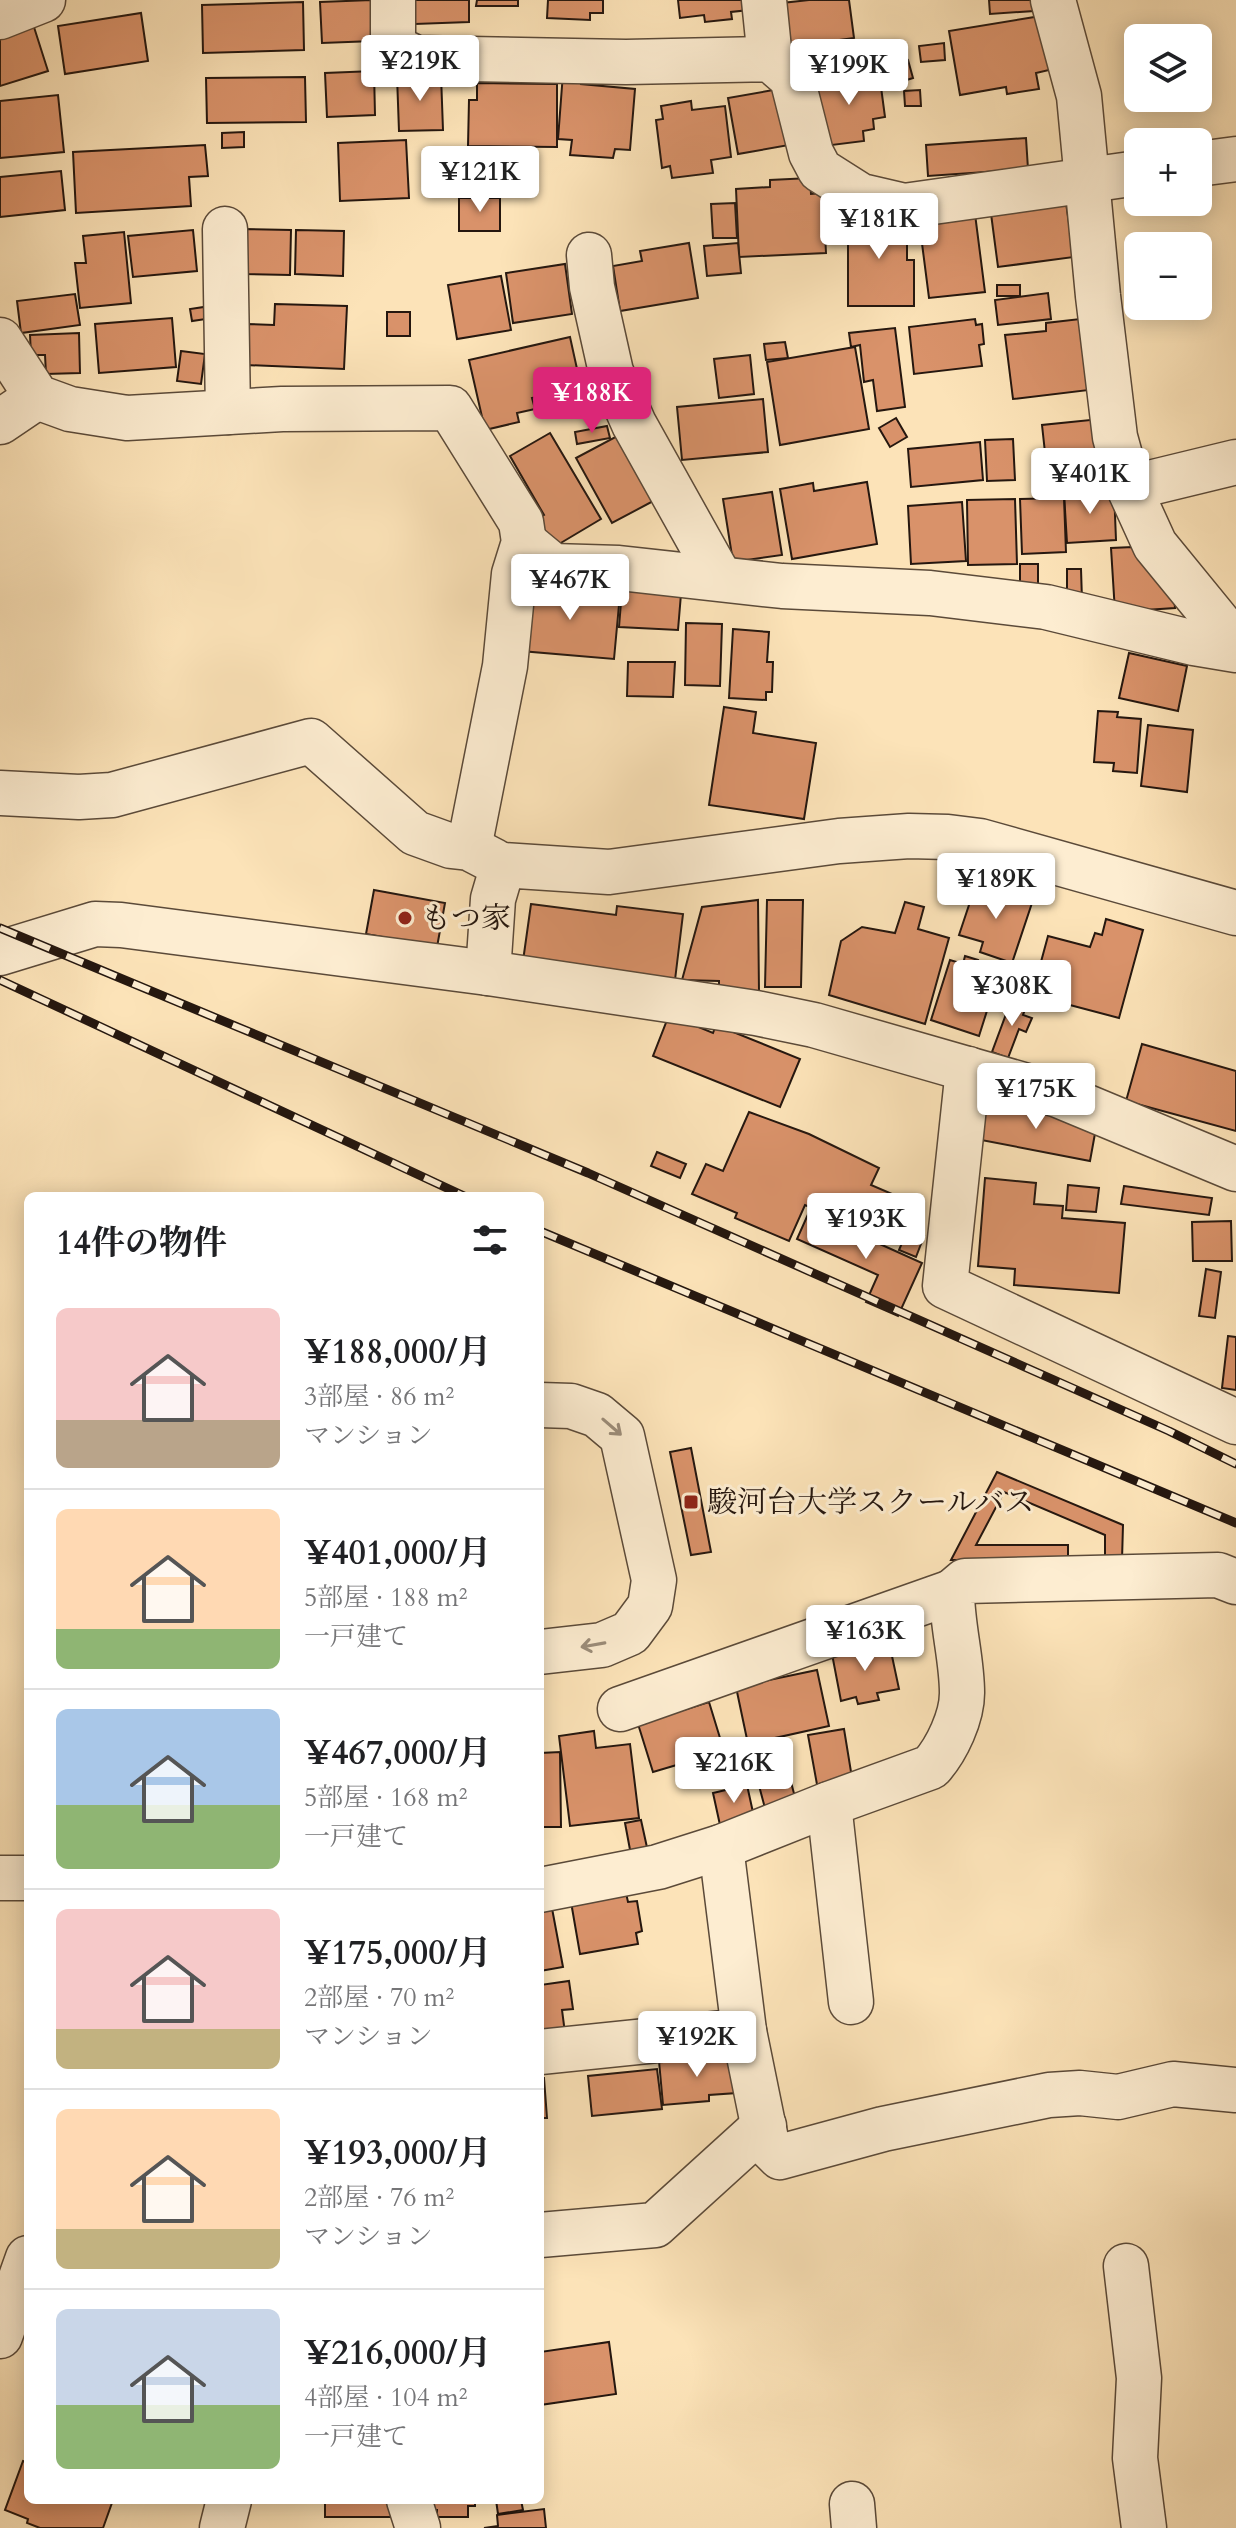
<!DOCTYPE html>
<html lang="ja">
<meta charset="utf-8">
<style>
body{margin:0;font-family:Cardo,"Noto Serif JP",serif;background:#f6f6f6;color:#202124;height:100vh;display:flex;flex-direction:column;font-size:30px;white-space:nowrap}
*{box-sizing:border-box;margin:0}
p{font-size:26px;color:#757577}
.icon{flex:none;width:44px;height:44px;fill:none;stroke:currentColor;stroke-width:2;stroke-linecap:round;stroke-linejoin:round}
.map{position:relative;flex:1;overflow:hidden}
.drawer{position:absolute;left:24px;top:1192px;width:520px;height:1312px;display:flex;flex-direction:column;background:#fff;border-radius:12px;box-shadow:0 4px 20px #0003}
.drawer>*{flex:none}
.controls{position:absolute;left:1124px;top:24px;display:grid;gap:16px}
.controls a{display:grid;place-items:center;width:88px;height:88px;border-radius:12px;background:#fff;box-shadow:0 4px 20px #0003;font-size:40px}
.price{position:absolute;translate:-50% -68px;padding:0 18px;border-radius:8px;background:#fff;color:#222;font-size:26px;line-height:52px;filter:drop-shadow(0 2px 4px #0008)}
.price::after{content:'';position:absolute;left:50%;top:48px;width:24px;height:18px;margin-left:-12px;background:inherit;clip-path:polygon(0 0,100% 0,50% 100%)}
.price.active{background:#db2777;color:#fff}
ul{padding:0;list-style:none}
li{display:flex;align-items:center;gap:24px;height:200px;padding:0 32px}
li+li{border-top:2px solid #e0e0e0}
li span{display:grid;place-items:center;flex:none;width:224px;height:160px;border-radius:12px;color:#555}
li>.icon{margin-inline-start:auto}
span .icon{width:96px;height:96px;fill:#fffc;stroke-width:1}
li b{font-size:34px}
h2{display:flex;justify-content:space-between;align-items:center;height:96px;padding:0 32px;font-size:34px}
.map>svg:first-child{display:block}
</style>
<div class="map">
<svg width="1236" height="2528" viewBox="0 0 1236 2528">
<rect width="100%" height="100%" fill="#fce3b8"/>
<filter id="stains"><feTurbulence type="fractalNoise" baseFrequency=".0025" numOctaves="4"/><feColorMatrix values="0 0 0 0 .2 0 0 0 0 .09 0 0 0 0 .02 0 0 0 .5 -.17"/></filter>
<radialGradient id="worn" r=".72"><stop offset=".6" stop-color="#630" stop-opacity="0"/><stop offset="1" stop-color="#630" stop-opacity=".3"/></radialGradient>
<g fill="#d9926a" stroke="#25170f" stroke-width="2">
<polygon points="372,0 374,41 322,43 320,2"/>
<polygon points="415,0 469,0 469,22 415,24"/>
<polygon points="477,0 518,0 518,6 476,6"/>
<polygon points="548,0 603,0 603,13 590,13 590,20 547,18"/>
<polygon points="678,0 748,0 749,10 731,12 732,19 705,22 704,15 680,18"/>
<polygon points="809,0 849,0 854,38 788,47 782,3"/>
<polygon points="989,0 1033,0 1034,11 990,14"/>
<polygon points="303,2 304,50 203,53 202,5"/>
<polygon points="141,13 148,61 65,74 58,26"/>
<polygon points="1047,15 1049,70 1036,73 1039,89 1007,94 1006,87 960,95 949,31"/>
<polygon points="33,24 48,71 0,86 0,35"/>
<polygon points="944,43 945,60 921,62 919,46"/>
<polygon points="908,60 913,78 887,86 882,68"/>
<polygon points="374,71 375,115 327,117 325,73"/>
<polygon points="879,72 885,117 873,119 874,129 863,131 864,141 824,146 815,81"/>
<polygon points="563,73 582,75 581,84 635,89 630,150 615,149 613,158 570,155 572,140 558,139"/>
<polygon points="441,75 443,130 399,131 397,76"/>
<polygon points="305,77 306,122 207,123 206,78"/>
<polygon points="477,83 557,84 557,147 468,146 469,100 477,100"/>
<polygon points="779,89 789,145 738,154 728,98"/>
<polygon points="920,90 921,106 905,106 904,91"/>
<polygon points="58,95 64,152 0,158 0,101"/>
<polygon points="691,101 692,110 725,106 731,157 711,160 713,173 672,178 670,166 662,168 656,120 663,119 661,106"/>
<polygon points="244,132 244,147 222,148 222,133"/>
<polygon points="1026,138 1028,169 928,176 926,145"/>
<polygon points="406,140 409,198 340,201 338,143"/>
<polygon points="205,145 208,176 189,177 191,206 76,213 73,152"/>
<polygon points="61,171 65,210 0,217 0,177"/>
<polygon points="810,178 811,194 823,193 826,253 739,257 736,189 770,187 770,180"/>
<polygon points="1065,196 1074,257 998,267 990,206"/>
<rect x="459" y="198" width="41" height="33"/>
<polygon points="735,203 737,238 713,238 711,204"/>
<polygon points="848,211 907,217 907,260 914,260 914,306 848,306"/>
<polygon points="975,214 985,292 929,298 919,220"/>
<polygon points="243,229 291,230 290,275 242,274"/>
<polygon points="193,230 197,271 133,277 128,236"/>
<polygon points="296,230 344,231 343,276 295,274"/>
<polygon points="124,232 131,303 80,308 75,263 86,263 83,236"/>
<polygon points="689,243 698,298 620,311 613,266 642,261 640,251"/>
<polygon points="738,243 741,273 707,276 704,246"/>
<polygon points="565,264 572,314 513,323 506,273"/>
<polygon points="501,276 511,330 457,339 448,285"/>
<rect x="997" y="285" width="23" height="11"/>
<polygon points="1048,293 1051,319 998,325 995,300"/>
<polygon points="75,294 80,325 21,333 17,301"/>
<polygon points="275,304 347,306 344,369 245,365 247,324 274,325"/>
<polygon points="204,307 206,319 192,321 190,309"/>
<rect x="387" y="312" width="23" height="24"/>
<polygon points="172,318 176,367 99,373 95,324"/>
<polygon points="975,319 976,325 982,324 984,344 979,345 982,366 914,374 909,327"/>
<polygon points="1080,319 1089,390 1013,399 1005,335 1046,331 1046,323"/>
<polygon points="895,328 905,407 877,411 873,380 864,382 860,345 851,347 849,333"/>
<polygon points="79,333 80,373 46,374 45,355 31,355 30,335"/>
<polygon points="570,337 581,387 532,398 535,409 517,413 519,422 485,430 469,360"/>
<polygon points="785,342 788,358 766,360 764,344"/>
<polygon points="855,347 869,429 780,445 767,362"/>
<polygon points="181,351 205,354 201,384 177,381"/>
<polygon points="750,355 754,394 719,398 714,359"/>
<polygon points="763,399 768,452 682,460 677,407"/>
<polygon points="896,418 907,437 890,447 879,428"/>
<polygon points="1100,419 1104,465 1047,471 1042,425"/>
<polygon points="607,426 610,438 577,444 575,432"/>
<polygon points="550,433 601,519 554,547 537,519 544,515 510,456"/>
<polygon points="621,434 657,499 612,523 576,458"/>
<polygon points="1013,439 1015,480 987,481 985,440"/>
<polygon points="980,442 983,480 911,487 908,449"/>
<polygon points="867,482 877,544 792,559 780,489 813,483 814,491"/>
<polygon points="1114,490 1116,540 1067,543 1064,493"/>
<polygon points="772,492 782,555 733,562 723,499"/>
<polygon points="1064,498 1066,552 1022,554 1020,499"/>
<polygon points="1015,499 1017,564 968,565 967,500"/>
<polygon points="962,502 966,561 911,564 908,506"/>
<polygon points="1133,547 1173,584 1175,608 1115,612 1111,548"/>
<rect x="1020" y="564" width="18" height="26"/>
<polygon points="1067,569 1081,569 1082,600 1067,600"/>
<polygon points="526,585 620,594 614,659 521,651"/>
<polygon points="622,590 681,594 678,630 619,627"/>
<polygon points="686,623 722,624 720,686 685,685"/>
<polygon points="733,629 769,632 767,662 773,662 772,692 766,692 766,700 729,698"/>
<polygon points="1129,653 1187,666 1178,711 1119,698"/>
<polygon points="628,662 675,662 673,697 627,696"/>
<polygon points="724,707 756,712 753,733 816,743 804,819 709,805"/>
<polygon points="1098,711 1118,712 1117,717 1141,719 1137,773 1113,771 1114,763 1094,762"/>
<polygon points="1148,725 1193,730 1187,792 1141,786"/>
<polygon points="977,881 1033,900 1012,963 980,952 983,942 959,935"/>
<polygon points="374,890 445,903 437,947 366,934"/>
<polygon points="758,900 759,992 719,992 719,981 682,980 702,907"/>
<polygon points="767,900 803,900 801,987 765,987"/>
<polygon points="905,902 924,907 918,929 949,938 925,1024 829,995 841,941 862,927 895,933"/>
<polygon points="531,904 616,915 617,906 683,914 675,980 523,961"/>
<polygon points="1106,919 1143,930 1119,1018 1032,995 1048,936 1090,947 1095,933 1102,935"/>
<polygon points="965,956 978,960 976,968 998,976 979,1036 931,1020 950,960 963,964"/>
<polygon points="1012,998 1027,1004 1023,1015 1032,1018 1026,1032 1019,1029 1008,1058 992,1052"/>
<polygon points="669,1015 713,1033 716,1025 800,1059 780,1107 653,1056"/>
<polygon points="1142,1044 1236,1071 1236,1131 1126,1101"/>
<polygon points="983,1100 1073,1117 1096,1128 1090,1161 976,1139"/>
<polygon points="749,1112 809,1134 879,1168 871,1185 913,1203 895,1243 805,1205 789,1241 735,1218 737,1213 692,1194 706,1164 723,1171"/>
<polygon points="657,1152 686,1164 680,1178 651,1166"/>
<polygon points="985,1178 1036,1183 1034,1204 1063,1206 1062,1218 1125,1223 1119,1293 1014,1285 1015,1269 978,1266"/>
<polygon points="1068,1185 1099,1188 1096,1212 1066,1210"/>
<polygon points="1124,1186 1212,1198 1209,1215 1121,1204"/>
<polygon points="809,1212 922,1263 898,1316 866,1302 878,1275 797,1239"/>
<polygon points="1231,1221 1232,1261 1193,1261 1192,1222"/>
<polygon points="908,1229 924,1236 916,1257 899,1250"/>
<polygon points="1206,1269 1221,1272 1215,1318 1199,1316"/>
<polygon points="1228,1336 1236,1337 1236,1390 1222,1388"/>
<polygon points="691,1448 711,1552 691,1555 670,1452"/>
<polygon points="997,1472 1123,1525 1122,1560 1105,1559 1105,1535 1004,1492 976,1545 1068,1545 1068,1560 951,1560"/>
<polygon points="889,1642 899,1689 877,1693 879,1700 858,1704 856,1697 841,1701 832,1654"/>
<polygon points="817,1670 829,1726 748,1744 736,1687"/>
<polygon points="709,1702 724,1751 653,1772 638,1724"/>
<polygon points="844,1729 853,1784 818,1790 808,1735"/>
<polygon points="594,1731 596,1748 630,1744 639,1818 570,1826 559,1736"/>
<polygon points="780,1740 797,1805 766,1812 749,1748"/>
<polygon points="560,1752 561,1827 540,1827 540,1753"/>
<polygon points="747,1785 754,1817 720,1825 713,1793"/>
<polygon points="641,1820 648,1852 631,1855 625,1823"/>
<polygon points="626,1893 628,1902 637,1901 642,1931 636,1933 638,1944 580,1954 571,1902"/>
<polygon points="551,1903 563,1967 540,1971 540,1905"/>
<polygon points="569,1981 573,2009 562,2010 565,2033 540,2036 540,1985"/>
<polygon points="733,2054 737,2093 709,2095 709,2101 663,2105 659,2061"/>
<polygon points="657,2069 662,2109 592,2116 588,2076"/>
<polygon points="540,2078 544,2078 547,2118 540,2118"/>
<polygon points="609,2342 616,2394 540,2405 540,2352"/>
<polygon points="23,2461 28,2463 28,2500 113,2500 103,2528 40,2528 27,2523 28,2519 5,2510"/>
<rect x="325" y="2500" width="67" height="17"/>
<polygon points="428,2500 475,2500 475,2506 468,2506 468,2517 437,2517 437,2510 428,2510"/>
<polygon points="496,2500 521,2500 523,2510 498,2514"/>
<polygon points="544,2509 546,2528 484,2528 498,2526 497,2515"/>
</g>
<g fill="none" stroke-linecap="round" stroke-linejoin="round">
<g stroke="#5b4a39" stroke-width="47">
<g id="minor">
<polyline points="393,0 393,47 416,58 626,62 770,59 792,78 811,153 820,170 861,196 904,206 1138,173"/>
<polyline points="764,0 770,59"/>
<polyline points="1053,0 1079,96 1098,296 1115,437 1129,488 1155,545 1236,644"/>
<polyline points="0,17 43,0"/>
<polyline points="1198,164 1236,159"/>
<polyline points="225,229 228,412"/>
<polyline points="589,255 592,287 611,372 634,424 720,578"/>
<polyline points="0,340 37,397 70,409 127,418 282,409 450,408 521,522 524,542 514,574 505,666 469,848"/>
<polyline points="0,422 37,397"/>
<polyline points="1129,488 1236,462"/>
<polyline points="524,542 553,566 619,568 782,586 930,593 1046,607 1194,643 1236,650"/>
<polyline points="0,793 79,797 112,795 311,741 415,833 451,846 469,848 494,861"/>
<polyline points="0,953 95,924 121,925 488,973 756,1013 814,1025 1058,1095 1236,1169"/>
<polyline points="488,973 493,899 503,865 609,872 839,841 909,836 948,837 980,841 1236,913"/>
<polyline points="968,1069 945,1286 1236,1422"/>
<polyline points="540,1405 571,1406 597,1415 622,1436 654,1580 650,1606 630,1633 602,1645 540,1652"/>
<polyline points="620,1709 952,1592"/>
<polyline points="829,1804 851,2002"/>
<polyline points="0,1878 28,1878"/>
<path d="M540,1890L658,1867L721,1847L829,1804L931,1767C947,1749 962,1717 962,1693C962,1659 952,1626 952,1592L965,1581L1218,1575L1236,1582"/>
<polyline points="744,2031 767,2144 780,2157 883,2129 1049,2095 1080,2093 1118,2097 1173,2084 1236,2090"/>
<polyline points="540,2052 744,2031 721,1847"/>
<polyline points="540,2235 655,2225 764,2126"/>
<polyline points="1126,2266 1139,2378 1135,2458 1144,2528"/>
<polyline points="0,2336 28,2258"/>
<polyline points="409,2500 418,2528"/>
<polyline points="852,2504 854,2528"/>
<polyline points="222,2528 229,2500"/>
</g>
</g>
<use href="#minor" stroke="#fdedd1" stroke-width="44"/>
<g stroke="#25170f" stroke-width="9">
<g id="rail">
<polyline points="0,928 588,1173 1169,1431 1236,1464"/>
<polyline points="0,980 464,1196"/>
<polyline points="540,1231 1236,1523"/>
</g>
</g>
<use href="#rail" stroke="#fdedd1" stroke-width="6" stroke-dasharray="18" stroke-linecap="butt"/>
</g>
<defs><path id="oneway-shaft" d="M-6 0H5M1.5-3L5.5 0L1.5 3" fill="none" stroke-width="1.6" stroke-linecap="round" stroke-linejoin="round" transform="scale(2)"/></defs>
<g stroke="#9c8d7a">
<use href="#oneway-shaft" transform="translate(612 1427) rotate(41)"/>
<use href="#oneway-shaft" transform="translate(593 1645) rotate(170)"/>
</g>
<g fill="#8f2418" stroke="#fdedd1" stroke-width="3">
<circle cx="405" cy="918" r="8"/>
<rect x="683" y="1494" width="16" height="16" rx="4"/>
</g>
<g text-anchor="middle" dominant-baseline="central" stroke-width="6" stroke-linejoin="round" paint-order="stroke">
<g font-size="30" fill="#25170f" stroke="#fdedd1" text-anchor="start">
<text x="421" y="918">もつ家</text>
<text x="707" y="1502">駿河台大学スクールバス</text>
</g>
</g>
<rect width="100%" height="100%" filter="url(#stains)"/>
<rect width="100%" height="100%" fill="url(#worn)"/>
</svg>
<div class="controls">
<a><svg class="icon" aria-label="layers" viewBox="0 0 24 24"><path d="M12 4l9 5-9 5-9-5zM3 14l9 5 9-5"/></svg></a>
<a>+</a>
<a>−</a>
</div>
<b class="price" style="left:420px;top:103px">¥219K</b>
<b class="price" style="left:849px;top:107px">¥199K</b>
<b class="price" style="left:480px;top:214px">¥121K</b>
<b class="price" style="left:879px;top:261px">¥181K</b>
<b class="price active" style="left:592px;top:435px">¥188K</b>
<b class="price" style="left:1090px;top:516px">¥401K</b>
<b class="price" style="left:570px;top:622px">¥467K</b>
<b class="price" style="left:996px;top:921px">¥189K</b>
<b class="price" style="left:1012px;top:1028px">¥308K</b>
<b class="price" style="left:1036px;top:1131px">¥175K</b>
<b class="price" style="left:866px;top:1261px">¥193K</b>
<b class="price" style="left:865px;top:1673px">¥163K</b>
<b class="price" style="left:734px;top:1805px">¥216K</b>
<b class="price" style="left:697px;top:2079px">¥192K</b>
<section class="drawer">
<h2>14件の物件<svg class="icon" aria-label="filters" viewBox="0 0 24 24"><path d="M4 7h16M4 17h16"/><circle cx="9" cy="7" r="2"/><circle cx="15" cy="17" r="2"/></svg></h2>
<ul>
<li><span style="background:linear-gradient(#f6c9c9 70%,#b9a48a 0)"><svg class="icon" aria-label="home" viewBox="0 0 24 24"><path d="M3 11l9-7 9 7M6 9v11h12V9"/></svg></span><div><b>¥188,000/月</b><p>3部屋 · 86 m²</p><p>マンション</p></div></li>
<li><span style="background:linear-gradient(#ffd9b3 75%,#8fb573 0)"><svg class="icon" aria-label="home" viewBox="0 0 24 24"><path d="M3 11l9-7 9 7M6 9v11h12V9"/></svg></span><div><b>¥401,000/月</b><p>5部屋 · 188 m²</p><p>一戸建て</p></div></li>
<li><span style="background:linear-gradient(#a9c7e8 60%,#8fb573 0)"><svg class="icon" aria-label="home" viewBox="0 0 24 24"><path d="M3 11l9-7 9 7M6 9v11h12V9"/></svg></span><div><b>¥467,000/月</b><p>5部屋 · 168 m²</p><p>一戸建て</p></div></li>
<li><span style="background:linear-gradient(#f6c9c9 75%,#c2b280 0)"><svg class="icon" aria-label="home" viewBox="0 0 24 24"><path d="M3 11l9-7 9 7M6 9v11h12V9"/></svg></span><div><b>¥175,000/月</b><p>2部屋 · 70 m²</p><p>マンション</p></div></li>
<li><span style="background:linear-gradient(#ffd9b3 75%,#c2b280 0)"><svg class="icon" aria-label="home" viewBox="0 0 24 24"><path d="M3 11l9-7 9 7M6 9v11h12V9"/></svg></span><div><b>¥193,000/月</b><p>2部屋 · 76 m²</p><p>マンション</p></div></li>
<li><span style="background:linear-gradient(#c9d6e8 60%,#8fb573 0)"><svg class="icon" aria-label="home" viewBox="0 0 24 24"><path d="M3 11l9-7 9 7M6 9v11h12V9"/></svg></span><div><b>¥216,000/月</b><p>4部屋 · 104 m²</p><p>一戸建て</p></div></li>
</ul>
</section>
</div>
